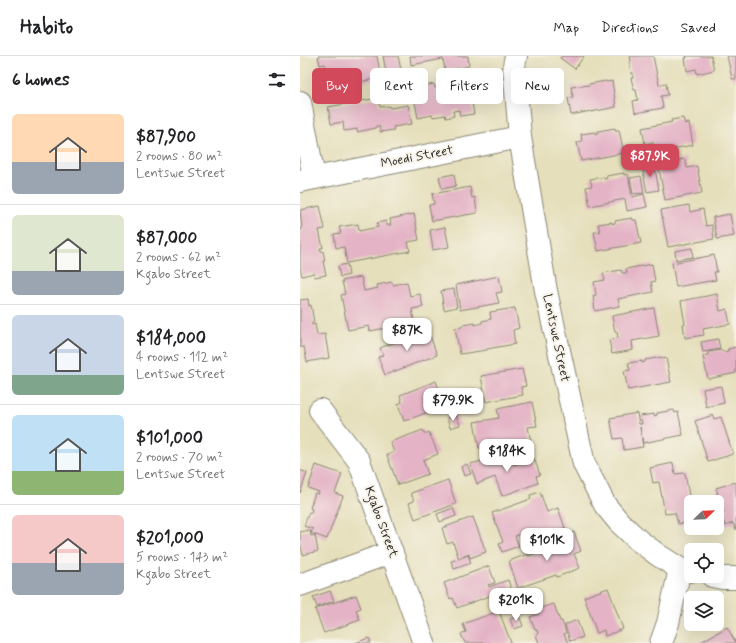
<!DOCTYPE html>
<meta charset="utf-8">
<style>
body{margin:0;font-family:Mynerve,sans-serif;background:#f2f2f2;color:#202124;height:100vh;display:flex;flex-direction:column;font-size:15px;white-space:nowrap}
*{box-sizing:border-box;margin:0}
p{font-size:13px;color:#757577}
.icon{flex:none;width:22px;height:22px;fill:none;stroke:currentColor;stroke-width:2;stroke-linecap:round;stroke-linejoin:round}
.map{position:relative;flex:1;overflow:hidden}
.side{display:flex;flex-direction:column;background:#fff;width:300px}
.side>*{flex:none}
.hud{position:absolute;left:12px;top:12px;width:364px;height:36px;display:flex;gap:8px}
.needle{width:26px;rotate:67deg}
.tools{position:absolute;left:384px;top:439px;display:grid;gap:8px}
.tools a{display:grid;place-items:center;width:40px;height:40px;border-radius:6px;background:#fff;box-shadow:0 4px 16px #0002;font-size:20px}
.price{position:absolute;translate:-50% -34px;padding:0 9px;border-radius:8px;background:#fff;color:#222;font-size:13px;line-height:26px;filter:drop-shadow(0 1px 2px #0008)}
.price::after{content:'';position:absolute;left:50%;top:24px;width:12px;height:9px;margin-left:-6px;background:inherit;clip-path:polygon(0 0,100% 0,50% 100%)}
.price.current{background:#d1495b;color:#fff}
ul{padding:0;list-style:none}
li{display:flex;align-items:center;gap:12px;height:100px;padding:0 12px}
li+li{border-top:1px solid #e0e0e0}
li span{display:grid;place-items:center;flex:none;width:112px;height:80px;border-radius:6px;color:#555}
li>.icon{margin-inline-start:auto}
span .icon{width:48px;height:48px;fill:#fffc;stroke-width:1}
li b{font-size:17px}
h2{display:flex;justify-content:space-between;align-items:center;height:48px;padding:0 12px;font-size:17px}
.chip{padding:0 14px;border-radius:6px;background:#fff;box-shadow:0 4px 16px #0002;font-size:14px;line-height:36px}
.chip.current{background:#d1495b;color:#fff}
header{display:flex;align-items:center;gap:24px;box-sizing:border-box;height:56px;padding:0 20px;background:#fff;border-bottom:1px solid #e0e0e0}
header strong{font-size:19px}
nav{display:flex;gap:22px;margin-inline-start:auto;font-size:14px}
main{display:flex;flex:1;min-height:0}
.map>svg:first-child{display:block}
</style>
<header>
<strong>Habito</strong>
<nav><a>Map</a><a>Directions</a><a>Saved</a></nav>
</header>
<main>
<section class="side">
<h2>6 homes<svg class="icon" aria-label="filters" viewBox="0 0 24 24"><path d="M4 7h16M4 17h16"/><circle cx="9" cy="7" r="2"/><circle cx="15" cy="17" r="2"/></svg></h2>
<ul>
<li><span style="background:linear-gradient(#ffd9b3 60%,#9aa5b1 0)"><svg class="icon" aria-label="home" viewBox="0 0 24 24"><path d="M3 11l9-7 9 7M6 9v11h12V9"/></svg></span><div><b>$87,900</b><p>2 rooms · 80 m²</p><p>Lentswe Street</p></div></li>
<li><span style="background:linear-gradient(#dfe7d0 70%,#9aa5b1 0)"><svg class="icon" aria-label="home" viewBox="0 0 24 24"><path d="M3 11l9-7 9 7M6 9v11h12V9"/></svg></span><div><b>$87,000</b><p>2 rooms · 62 m²</p><p>Kgabo Street</p></div></li>
<li><span style="background:linear-gradient(#c9d6e8 75%,#7fa58c 0)"><svg class="icon" aria-label="home" viewBox="0 0 24 24"><path d="M3 11l9-7 9 7M6 9v11h12V9"/></svg></span><div><b>$184,000</b><p>4 rooms · 112 m²</p><p>Lentswe Street</p></div></li>
<li><span style="background:linear-gradient(#bfe0f5 70%,#8fb573 0)"><svg class="icon" aria-label="home" viewBox="0 0 24 24"><path d="M3 11l9-7 9 7M6 9v11h12V9"/></svg></span><div><b>$101,000</b><p>2 rooms · 70 m²</p><p>Lentswe Street</p></div></li>
<li><span style="background:linear-gradient(#f6c9c9 60%,#9aa5b1 0)"><svg class="icon" aria-label="home" viewBox="0 0 24 24"><path d="M3 11l9-7 9 7M6 9v11h12V9"/></svg></span><div><b>$201,000</b><p>5 rooms · 143 m²</p><p>Kgabo Street</p></div></li>
</ul>
</section>
<div class="map">
<svg width="436" height="587" viewBox="0 0 436 587">
<rect width="100%" height="100%" fill="#f7f3e8"/>
<filter id="ink" filterUnits="userSpaceOnUse"><feTurbulence type="fractalNoise" baseFrequency=".025" numOctaves="2"/><feDisplacementMap in="SourceGraphic" scale="8" xChannelSelector="R" yChannelSelector="G"/><feConvolveMatrix kernelMatrix="1 2 1 2 8 2 1 2 1" color-interpolation-filters="sRGB"/></filter>
<filter id="wash" filterUnits="userSpaceOnUse"><feTurbulence type="fractalNoise" baseFrequency=".012" numOctaves="4" result="noise"/><feDisplacementMap in="SourceGraphic" scale="16" xChannelSelector="R" yChannelSelector="G"/><feGaussianBlur stdDeviation="0.9" result="paint"/><feColorMatrix in="noise" values="0 0 0 0 0 0 0 0 0 0 0 0 0 0 0 0 0 1.4 0 .05"/><feComposite in="paint" operator="in"/></filter>
<g filter="url(#wash)">
<rect width="100%" height="100%" fill="#e5dfbb"/>
<g id="blocks">
<g fill="#e4b4c6">
<polygon points="18,0 77,0 81,22 58,26 58,29 44,31 44,29 29,31 28,22 25,23 24,13 26,13 25,8 20,9"/>
<polygon points="83,0 98,0 101,14 86,16"/>
<polygon points="110,0 168,0 169,10 145,15 143,3 111,9"/>
<polygon points="262,0 284,0 275,13 260,2"/>
<polygon points="330,0 353,0 359,29 366,27 368,39 361,40 363,52 335,57 333,45 338,44 336,34 334,34 331,22 333,22 333,17 331,17 329,6 331,5"/>
<polygon points="386,0 411,0 414,14 397,18 396,13 387,15 385,2 387,2"/>
<polygon points="427,0 436,0 436,23 432,23"/>
<polygon points="151,21 152,28 163,26 164,35 170,34 174,58 160,60 159,54 153,55 154,60 146,62 145,59 133,61 132,59 118,62 113,36 120,34 119,31 134,28 135,32 139,31 137,24"/>
<polygon points="306,25 307,26 312,25 316,51 291,56 291,55 271,59 268,42 273,41 271,31 289,29 289,28"/>
<polygon points="78,42 80,51 89,50 90,52 108,49 112,68 93,71 94,74 80,76 79,70 76,70 76,72 57,76 57,73 44,75 43,66 31,68 28,51"/>
<polygon points="383,62 385,68 389,67 393,89 355,96 353,86 345,88 342,72 372,66 371,64"/>
<polygon points="315,72 315,74 319,74 324,97 281,105 277,86 282,85 281,78 295,76 295,78 298,77 298,75"/>
<polygon points="385,103 387,112 397,110 402,137 365,144 358,108"/>
<polygon points="354,108 359,134 347,136 342,110"/>
<polygon points="324,117 324,119 328,118 332,141 344,138 347,151 327,155 325,143 290,150 286,131 292,130 290,123 304,121 304,123 307,122 306,120"/>
<polygon points="154,118 156,130 142,133 139,121"/>
<polygon points="341,120 344,137 333,138 330,122"/>
<polygon points="170,131 172,142 175,141 177,157 132,165 129,149 134,148 132,138"/>
<polygon points="389,149 390,156 403,153 406,170 412,169 414,183 368,191 361,154"/>
<polygon points="20,150 25,173 19,174 23,192 20,192 20,195 23,195 25,205 23,205 26,219 15,221 14,217 2,220 0,212 0,174 2,173 0,154"/>
<polygon points="114,158 119,184 108,186 110,195 47,207 44,191 36,192 34,178 41,177 39,171 58,168 59,175 78,171 77,167 86,165 86,169 91,169 90,163"/>
<polygon points="430,158 434,180 417,183 413,161"/>
<polygon points="332,162 333,164 336,164 341,187 298,195 294,176 300,176 298,168 312,166 312,168 315,167 315,165"/>
<polygon points="145,171 149,191 133,194 130,174"/>
<polygon points="392,192 393,201 376,204 375,195"/>
<polygon points="414,199 417,216 414,216 416,224 376,231 372,207"/>
<polygon points="47,208 49,219 40,221 38,210"/>
<polygon points="352,208 355,225 351,226 353,236 318,243 320,250 295,255 293,240 296,239 294,226 305,224 303,217 321,214 322,217 327,217 326,213"/>
<polygon points="199,220 202,236 196,237 199,247 160,254 156,229"/>
<polygon points="61,221 64,235 78,232 77,229 92,226 93,229 107,226 110,240 120,238 123,251 112,253 114,265 97,268 97,265 85,267 86,272 70,275 69,270 48,274 41,239 45,238 42,225"/>
<polygon points="154,233 157,251 144,254 141,235"/>
<polygon points="417,238 420,255 427,253 430,268 403,273 404,279 385,282 383,268 385,268 381,245"/>
<polygon points="8,243 9,250 11,249 14,266 12,266 12,269 15,268 17,279 25,278 29,302 7,306 4,291 0,291 0,244"/>
<polygon points="215,252 219,272 213,274 215,288 187,293 187,294 160,298 155,272 162,271 162,269 175,267 175,269 182,267 182,265 191,263 190,256"/>
<polygon points="354,252 359,280 332,285 333,294 312,298 309,284 318,282 317,276 315,276 312,260"/>
<polygon points="128,274 137,299 85,319 78,301 83,299 80,292"/>
<polygon points="418,283 420,293 403,296 401,286"/>
<polygon points="436,291 436,317 408,323 403,300 408,299 408,296 422,294 423,296 428,295 428,293"/>
<polygon points="362,301 363,303 366,302 371,326 328,334 324,315 330,314 328,307 342,305 342,307 345,306 345,304"/>
<polygon points="222,313 226,330 221,331 223,339 186,346 181,320"/>
<polygon points="136,325 145,350 104,365 98,348 102,346 100,339"/>
<polygon points="421,330 424,347 406,351 403,333"/>
<polygon points="232,346 237,370 228,371 231,386 202,392 201,388 179,392 174,366 199,362 197,353"/>
<polygon points="374,354 375,357 378,356 383,379 343,387 340,371 343,391 324,394 322,382 314,383 310,362 337,357 339,368 342,368 340,360 354,358 354,360 357,359 357,357"/>
<polygon points="156,359 160,369 150,372 147,362"/>
<polygon points="413,359 414,363 421,361 433,398 408,406 395,365"/>
<polygon points="123,374 125,378 129,376 138,398 123,404 128,418 98,429 87,399 94,396 90,386"/>
<polygon points="210,398 214,409 234,402 240,419 236,420 238,427 202,440 195,421 177,428 170,408"/>
<polygon points="373,407 375,418 385,417 391,451 391,466 378,468 375,457 365,458 359,426 353,427 350,412"/>
<polygon points="167,408 171,418 164,420 161,411"/>
<polygon points="16,409 42,418 35,437 43,440 27,483 11,477 13,473 4,470 9,456 11,457 12,453 10,452 15,437 18,438 19,436 8,432"/>
<polygon points="0,414 7,417 0,437"/>
<polygon points="148,424 156,448 115,463 109,447 114,445 111,437"/>
<polygon points="436,426 436,474 433,467 425,470 421,457 424,456 423,452 420,453 416,438 418,438 416,432"/>
<polygon points="240,436 247,456 258,452 265,472 226,486 223,477 215,480 219,490 202,496 199,488 203,486 192,457 231,443 230,439"/>
<polygon points="153,452 156,460 140,466 137,458"/>
<polygon points="173,461 186,496 170,502 169,498 160,502 168,499 171,507 154,513 151,505 159,503 153,486 147,488 142,472"/>
<polygon points="10,474 11,480 15,479 18,495 3,499 0,487 0,476"/>
<polygon points="274,476 281,495 274,498 280,512 257,521 256,519 218,532 209,505 228,498 228,500 240,496 241,498 253,494 250,484"/>
<polygon points="189,510 195,527 188,529 189,531 208,524 215,543 195,550 192,539 157,552 153,542 150,543 144,527"/>
<polygon points="308,532 323,573 305,580 304,574 297,577 284,541"/>
<polygon points="30,535 34,545 17,551 13,541"/>
<polygon points="56,539 61,552 56,554 60,564 24,577 15,553"/>
<polygon points="254,548 260,565 262,565 266,577 264,578 268,587 239,587 236,579 238,578 237,574 235,574 230,561 239,558 237,553"/>
<polygon points="199,555 211,587 165,587 161,578 166,576 163,568"/>
<polygon points="219,560 223,570 214,573 210,563"/>
<polygon points="277,564 283,581 270,585 265,569"/>
<polygon points="427,571 436,587 399,587"/>
<polygon points="69,582 71,587 55,587"/>
</g>
</g>
</g>
<g filter="url(#ink)">
<use href="#blocks" fill-opacity="0" stroke="#888573" stroke-width="1"/>
<g fill="none" stroke-linecap="round" stroke-linejoin="round">
<g stroke="#888573" stroke-width="24">
<g id="street">
<polyline points="216,0 214,10 220,81 246,235 284,408 305,449 319,466 338,484 358,499 380,513 391,515"/>
<polyline points="0,46 14,122"/>
<polyline points="0,125 220,81"/>
<polyline points="20,354 59,405 124,587"/>
<polyline points="412,520 422,522 436,522"/>
<polyline points="0,529 92,496"/>
<polyline points="361,587 368,567 380,513"/>
</g>
</g>
<use href="#street" stroke="#fff" stroke-width="22"/>
</g>
</g>
<g text-anchor="middle" dominant-baseline="central" stroke-width="4" stroke-linejoin="round" paint-order="stroke">
<g font-size="13" fill="#2b2b2b" stroke="#f7f3e8">
<text transform="translate(117 101) rotate(-11)">Moedi Street</text>
<text transform="translate(256 282) rotate(78)">Lentswe Street</text>
<text transform="translate(81 466) rotate(70)">Kgabo Street</text>
</g>
</g>
</svg>
<div class="tools">
<a><svg class="needle" viewBox="-14 -14 28 28"><path d="M0-13l5 13h-10z" fill="#e53935"/><path d="M0 13l5-13h-10z" fill="#757577"/></svg></a>
<a><svg class="icon" aria-label="locate" viewBox="0 0 24 24"><circle cx="12" cy="12" r="6"/><path d="M12 2v4M12 18v4M2 12h4M18 12h4"/></svg></a>
<a><svg class="icon" aria-label="layers" viewBox="0 0 24 24"><path d="M12 4l9 5-9 5-9-5zM3 14l9 5 9-5"/></svg></a>
</div>
<b class="price current" style="left:350px;top:122px">$87.9K</b>
<b class="price" style="left:107px;top:296px">$87K</b>
<b class="price" style="left:153px;top:366px">$79.9K</b>
<b class="price" style="left:207px;top:417px">$184K</b>
<b class="price" style="left:247px;top:506px">$101K</b>
<b class="price" style="left:216px;top:566px">$201K</b>
<div class="hud">
<a class="chip current">Buy</a>
<a class="chip">Rent</a>
<a class="chip">Filters</a>
<a class="chip">New</a>
</div>
</div>
</main>
